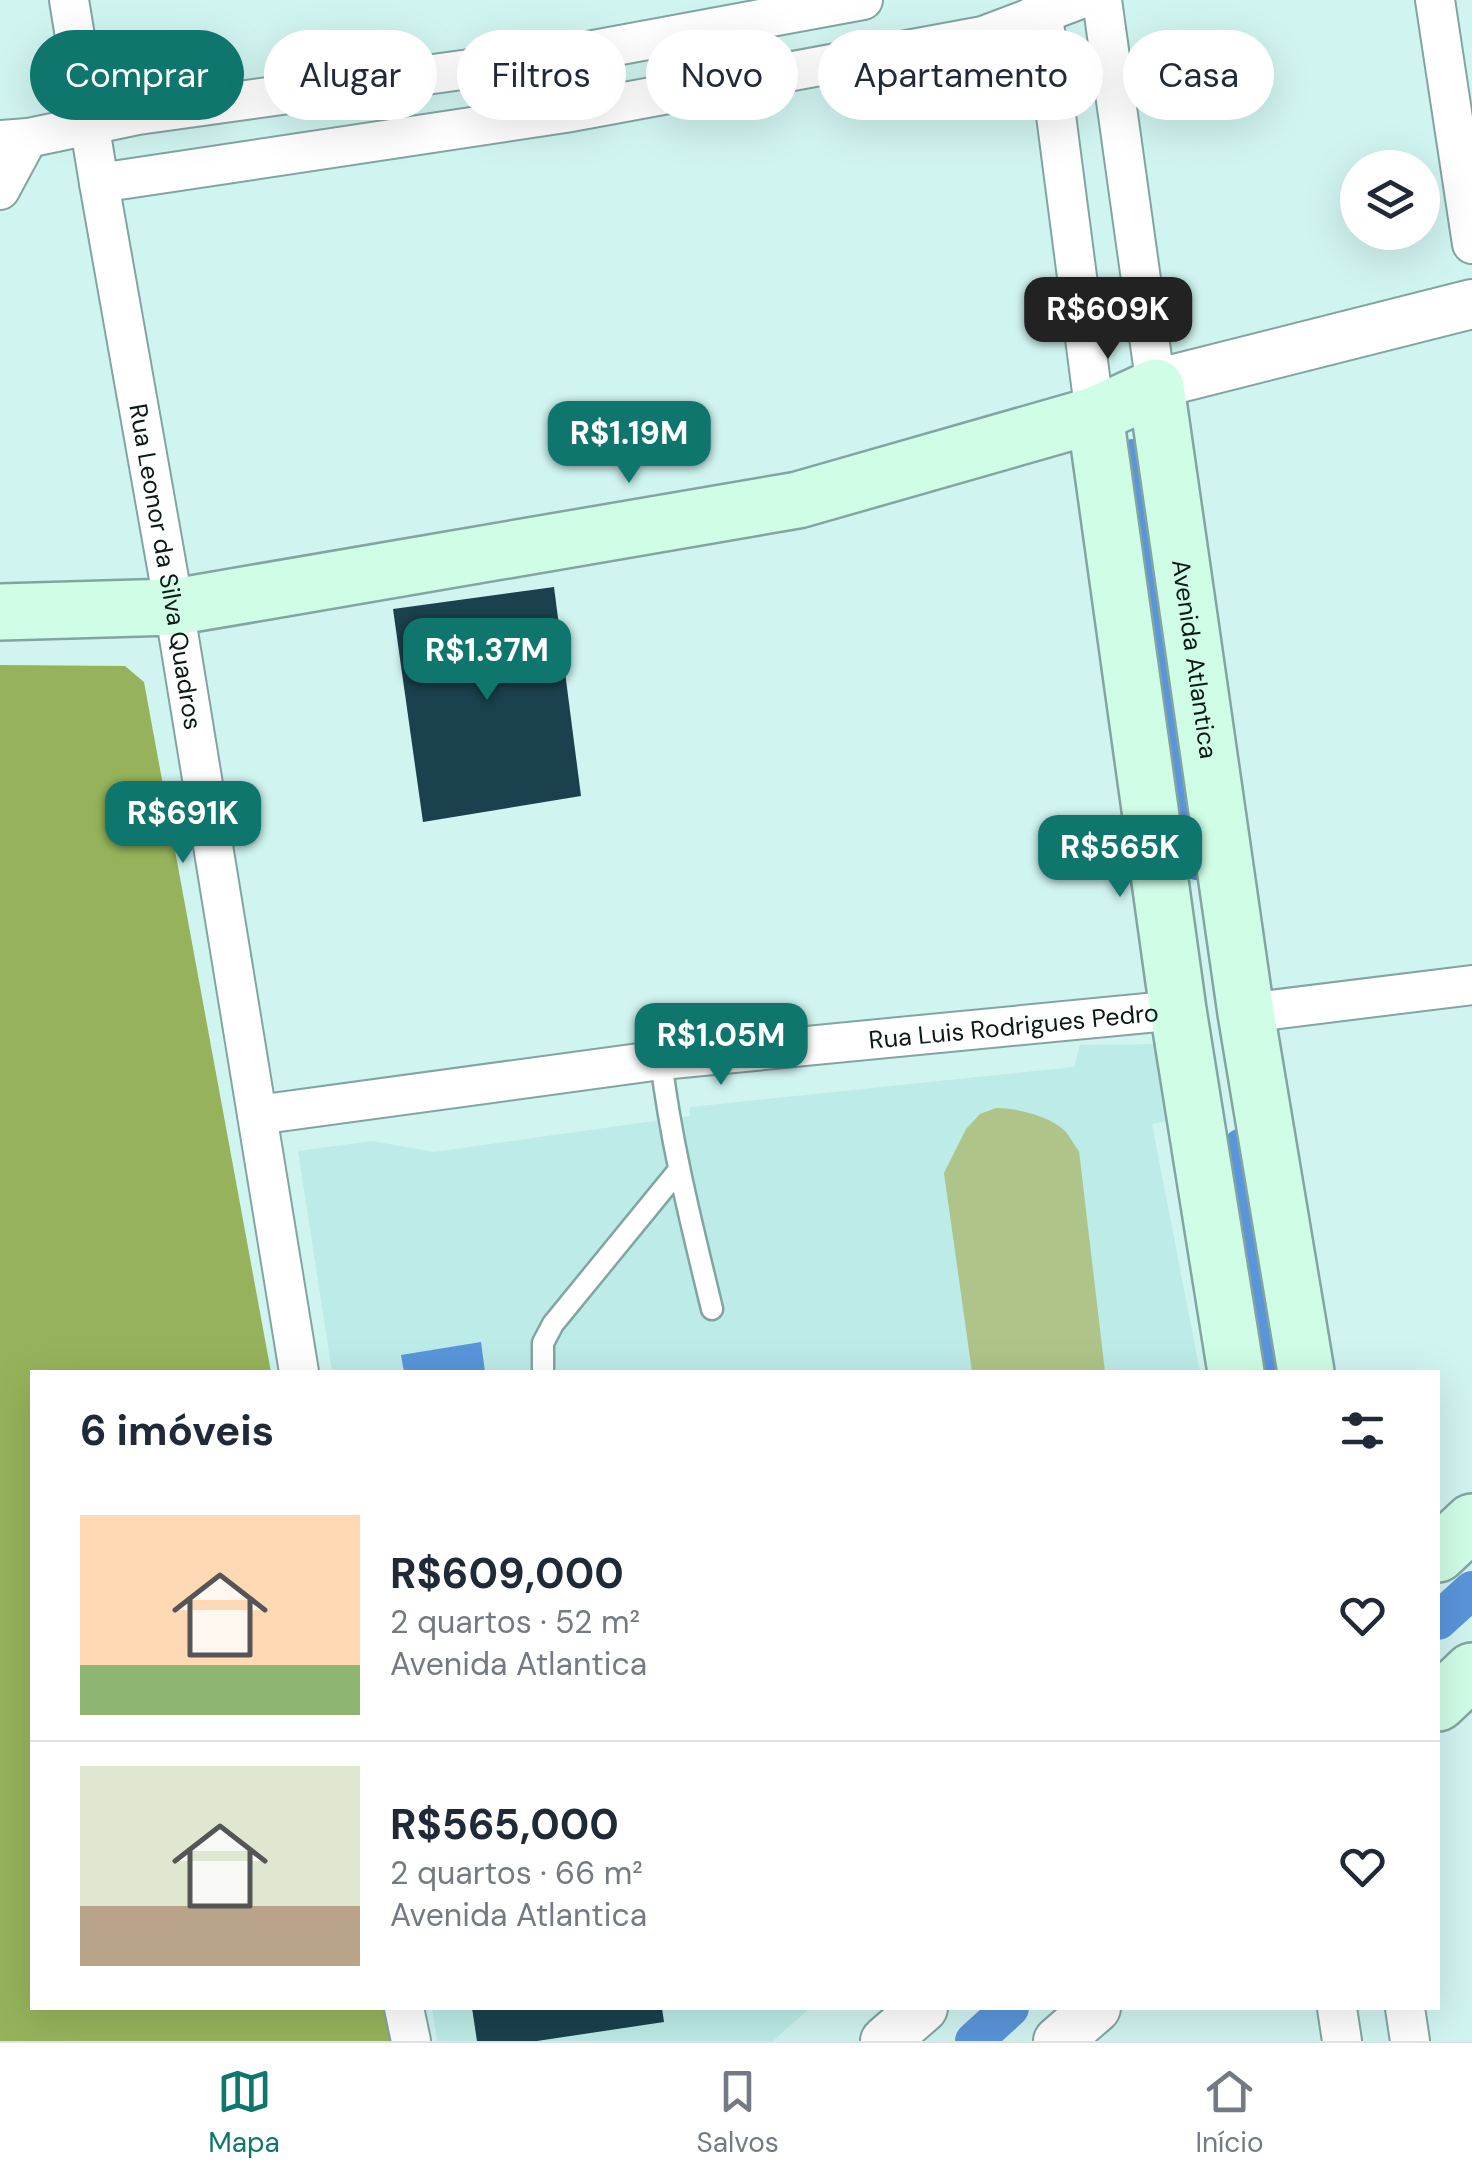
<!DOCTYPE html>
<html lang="pt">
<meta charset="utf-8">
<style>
body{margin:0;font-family:"DM Sans",sans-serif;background:#f6f6f7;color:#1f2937;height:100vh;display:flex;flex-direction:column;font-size:38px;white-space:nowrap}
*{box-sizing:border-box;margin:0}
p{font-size:32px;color:#747a83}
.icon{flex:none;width:55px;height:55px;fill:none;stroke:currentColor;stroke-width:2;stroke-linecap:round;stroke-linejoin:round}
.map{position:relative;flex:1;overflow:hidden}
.panel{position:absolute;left:30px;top:1370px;width:1410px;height:640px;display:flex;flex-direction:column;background:#fff;border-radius:0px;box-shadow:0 10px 40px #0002}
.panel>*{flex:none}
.banner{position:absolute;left:30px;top:30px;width:1412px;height:90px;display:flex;gap:20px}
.controls{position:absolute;left:1340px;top:150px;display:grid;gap:20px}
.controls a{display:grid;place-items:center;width:100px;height:100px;border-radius:50%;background:#fff;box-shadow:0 10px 40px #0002;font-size:50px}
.price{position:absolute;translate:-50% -85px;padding:0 22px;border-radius:20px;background:#0f766e;color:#fff;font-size:32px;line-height:65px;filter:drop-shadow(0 2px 5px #0008)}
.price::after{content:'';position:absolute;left:50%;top:60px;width:30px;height:22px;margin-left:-15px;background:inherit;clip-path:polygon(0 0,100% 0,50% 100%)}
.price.active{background:#222;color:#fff}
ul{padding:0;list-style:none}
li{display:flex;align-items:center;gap:30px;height:250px;padding:0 50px}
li+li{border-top:2px solid #e0e1e3}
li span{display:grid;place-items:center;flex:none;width:280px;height:200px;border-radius:0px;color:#555}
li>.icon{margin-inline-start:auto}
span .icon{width:120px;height:120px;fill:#fffc;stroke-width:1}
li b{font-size:42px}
h2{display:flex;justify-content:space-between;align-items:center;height:120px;padding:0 50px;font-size:42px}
.chip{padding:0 35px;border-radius:45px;background:#fff;box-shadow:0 10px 40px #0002;font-size:35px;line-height:90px}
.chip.active{background:#0f766e;color:#fff}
.tab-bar{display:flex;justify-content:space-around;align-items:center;height:140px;border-top:2px solid #e0e1e3;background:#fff;font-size:28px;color:#747a83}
.tab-bar a{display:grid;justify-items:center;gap:5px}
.tab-bar .active{color:#0f766e}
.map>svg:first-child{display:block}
</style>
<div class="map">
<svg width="1472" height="2041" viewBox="0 0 1472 2041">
<rect width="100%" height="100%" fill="#d0f4f0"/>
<g fill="#bdebe7">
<polygon points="1160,1044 1171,1120 1152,1124 1200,1372 332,1372 298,1151 372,1141 434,1152 690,1116 690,1107 1074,1067 1080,1045"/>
<polygon points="432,2008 810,2008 773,2041 437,2041"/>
</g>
<path fill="#aec488" d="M996,1108C1017,1108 1050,1116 1065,1131C1070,1137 1074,1145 1079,1151L1105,1372H972L944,1173L966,1129L980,1114Z"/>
<polygon fill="#96b35b" points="0,665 125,666 144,682 271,1372 32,1372 32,2008 387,2008 394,2041 0,2041"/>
<polygon fill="#5995da" points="481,1342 485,1372 404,1372 401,1355"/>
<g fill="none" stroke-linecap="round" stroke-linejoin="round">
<g stroke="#5995da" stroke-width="38">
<polyline points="1133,458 1197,861"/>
<polyline points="1242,1147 1274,1372"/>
<polyline points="1438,1621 1472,1590"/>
<polyline points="974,2041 1010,2008"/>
</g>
</g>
<g fill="#1a414d">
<polygon points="554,587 581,796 423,822 393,609"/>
<polygon points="472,2008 662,2008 664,2022 537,2041 477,2041"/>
</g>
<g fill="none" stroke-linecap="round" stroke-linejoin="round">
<g stroke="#83a5a2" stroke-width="25">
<g id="service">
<path d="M661,1060C671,1144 692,1226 712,1309"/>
<polyline points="543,1372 543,1343 553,1324 678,1171"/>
</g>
</g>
<g stroke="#83a5a2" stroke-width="42">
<g id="minor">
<path id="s1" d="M69,0L99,183L174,607L299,1372"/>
<polyline points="1041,0 1095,415"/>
<polyline points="1102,0 1156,387"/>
<polyline points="1435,0 1472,244"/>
<polyline points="0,140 28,138 138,115 556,57 863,0"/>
<polyline points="99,183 565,113 983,36 1078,0"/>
<polyline points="0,190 28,138"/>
<polyline points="1246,1013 1472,985"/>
<path id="s2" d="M257,1115L661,1060L1178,1010"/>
<polyline points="404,2008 411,2041"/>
<polyline points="1337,2008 1342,2041"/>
<polyline points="1405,2008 1410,2041"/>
</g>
</g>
<g stroke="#83a5a2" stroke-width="52">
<g id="tertiary">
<polyline points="1156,387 1175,379 1472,304"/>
<polyline points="885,2041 923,2008"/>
<polyline points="1058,2041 1096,2008"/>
</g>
</g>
<g stroke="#83a5a2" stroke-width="60">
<g id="secondary">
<polyline points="1095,415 1178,1010 1236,1372"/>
<path id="s3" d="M0,612L174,607L798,500L1095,415L1156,387L1246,1013L1306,1372"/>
<polyline points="1438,1554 1472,1522"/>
<polyline points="1438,1703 1472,1671"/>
</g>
</g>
<use href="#service" stroke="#fff" stroke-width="20"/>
<use href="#minor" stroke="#fff" stroke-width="38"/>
<use href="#tertiary" stroke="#fff" stroke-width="48"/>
<use href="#secondary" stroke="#cffde5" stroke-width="55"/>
</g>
<g text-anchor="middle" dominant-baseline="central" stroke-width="10" stroke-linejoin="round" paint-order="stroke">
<g font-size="25" fill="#0b1917" stroke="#e8fefc">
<text stroke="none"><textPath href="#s1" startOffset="575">Rua Leonor da Silva Quadros</textPath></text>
<text stroke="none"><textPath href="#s3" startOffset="1458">Avenida Atlantica</textPath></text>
<text stroke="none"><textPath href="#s2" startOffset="762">Rua Luis Rodrigues Pedro</textPath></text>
</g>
</g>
</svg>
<div class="controls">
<a><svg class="icon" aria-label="layers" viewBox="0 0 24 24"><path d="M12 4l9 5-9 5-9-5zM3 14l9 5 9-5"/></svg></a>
</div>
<b class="price active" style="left:1108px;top:362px">R$609K</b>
<b class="price" style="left:629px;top:486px">R$1.19M</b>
<b class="price" style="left:487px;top:703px">R$1.37M</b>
<b class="price" style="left:183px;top:866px">R$691K</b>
<b class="price" style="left:1120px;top:900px">R$565K</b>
<b class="price" style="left:721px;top:1088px">R$1.05M</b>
<div class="banner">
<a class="chip active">Comprar</a>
<a class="chip">Alugar</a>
<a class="chip">Filtros</a>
<a class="chip">Novo</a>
<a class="chip">Apartamento</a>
<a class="chip">Casa</a>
</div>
<section class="panel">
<h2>6 imóveis<svg class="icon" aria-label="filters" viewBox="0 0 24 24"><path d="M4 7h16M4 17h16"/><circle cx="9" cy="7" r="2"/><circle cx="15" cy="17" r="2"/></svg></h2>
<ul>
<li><span style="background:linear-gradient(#ffd9b3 75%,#8fb573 0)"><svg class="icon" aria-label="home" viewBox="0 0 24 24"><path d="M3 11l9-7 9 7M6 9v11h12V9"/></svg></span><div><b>R$609,000</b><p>2 quartos · 52 m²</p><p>Avenida Atlantica</p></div><svg class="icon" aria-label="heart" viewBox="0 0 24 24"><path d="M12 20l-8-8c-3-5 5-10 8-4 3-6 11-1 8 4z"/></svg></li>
<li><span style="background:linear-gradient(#dfe7d0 70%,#b9a48a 0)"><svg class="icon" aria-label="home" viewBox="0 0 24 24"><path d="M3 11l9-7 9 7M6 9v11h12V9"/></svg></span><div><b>R$565,000</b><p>2 quartos · 66 m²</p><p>Avenida Atlantica</p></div><svg class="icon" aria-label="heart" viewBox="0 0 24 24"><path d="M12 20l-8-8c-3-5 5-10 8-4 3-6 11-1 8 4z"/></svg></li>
</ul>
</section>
</div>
<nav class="tab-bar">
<a class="active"><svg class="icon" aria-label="map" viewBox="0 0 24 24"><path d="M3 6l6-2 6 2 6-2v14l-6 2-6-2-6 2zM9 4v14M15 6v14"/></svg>Mapa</a>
<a><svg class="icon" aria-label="saved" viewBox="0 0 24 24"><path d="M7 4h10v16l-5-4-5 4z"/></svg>Salvos</a>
<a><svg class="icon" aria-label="home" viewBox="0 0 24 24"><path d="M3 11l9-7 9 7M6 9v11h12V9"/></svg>Início</a>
</nav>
